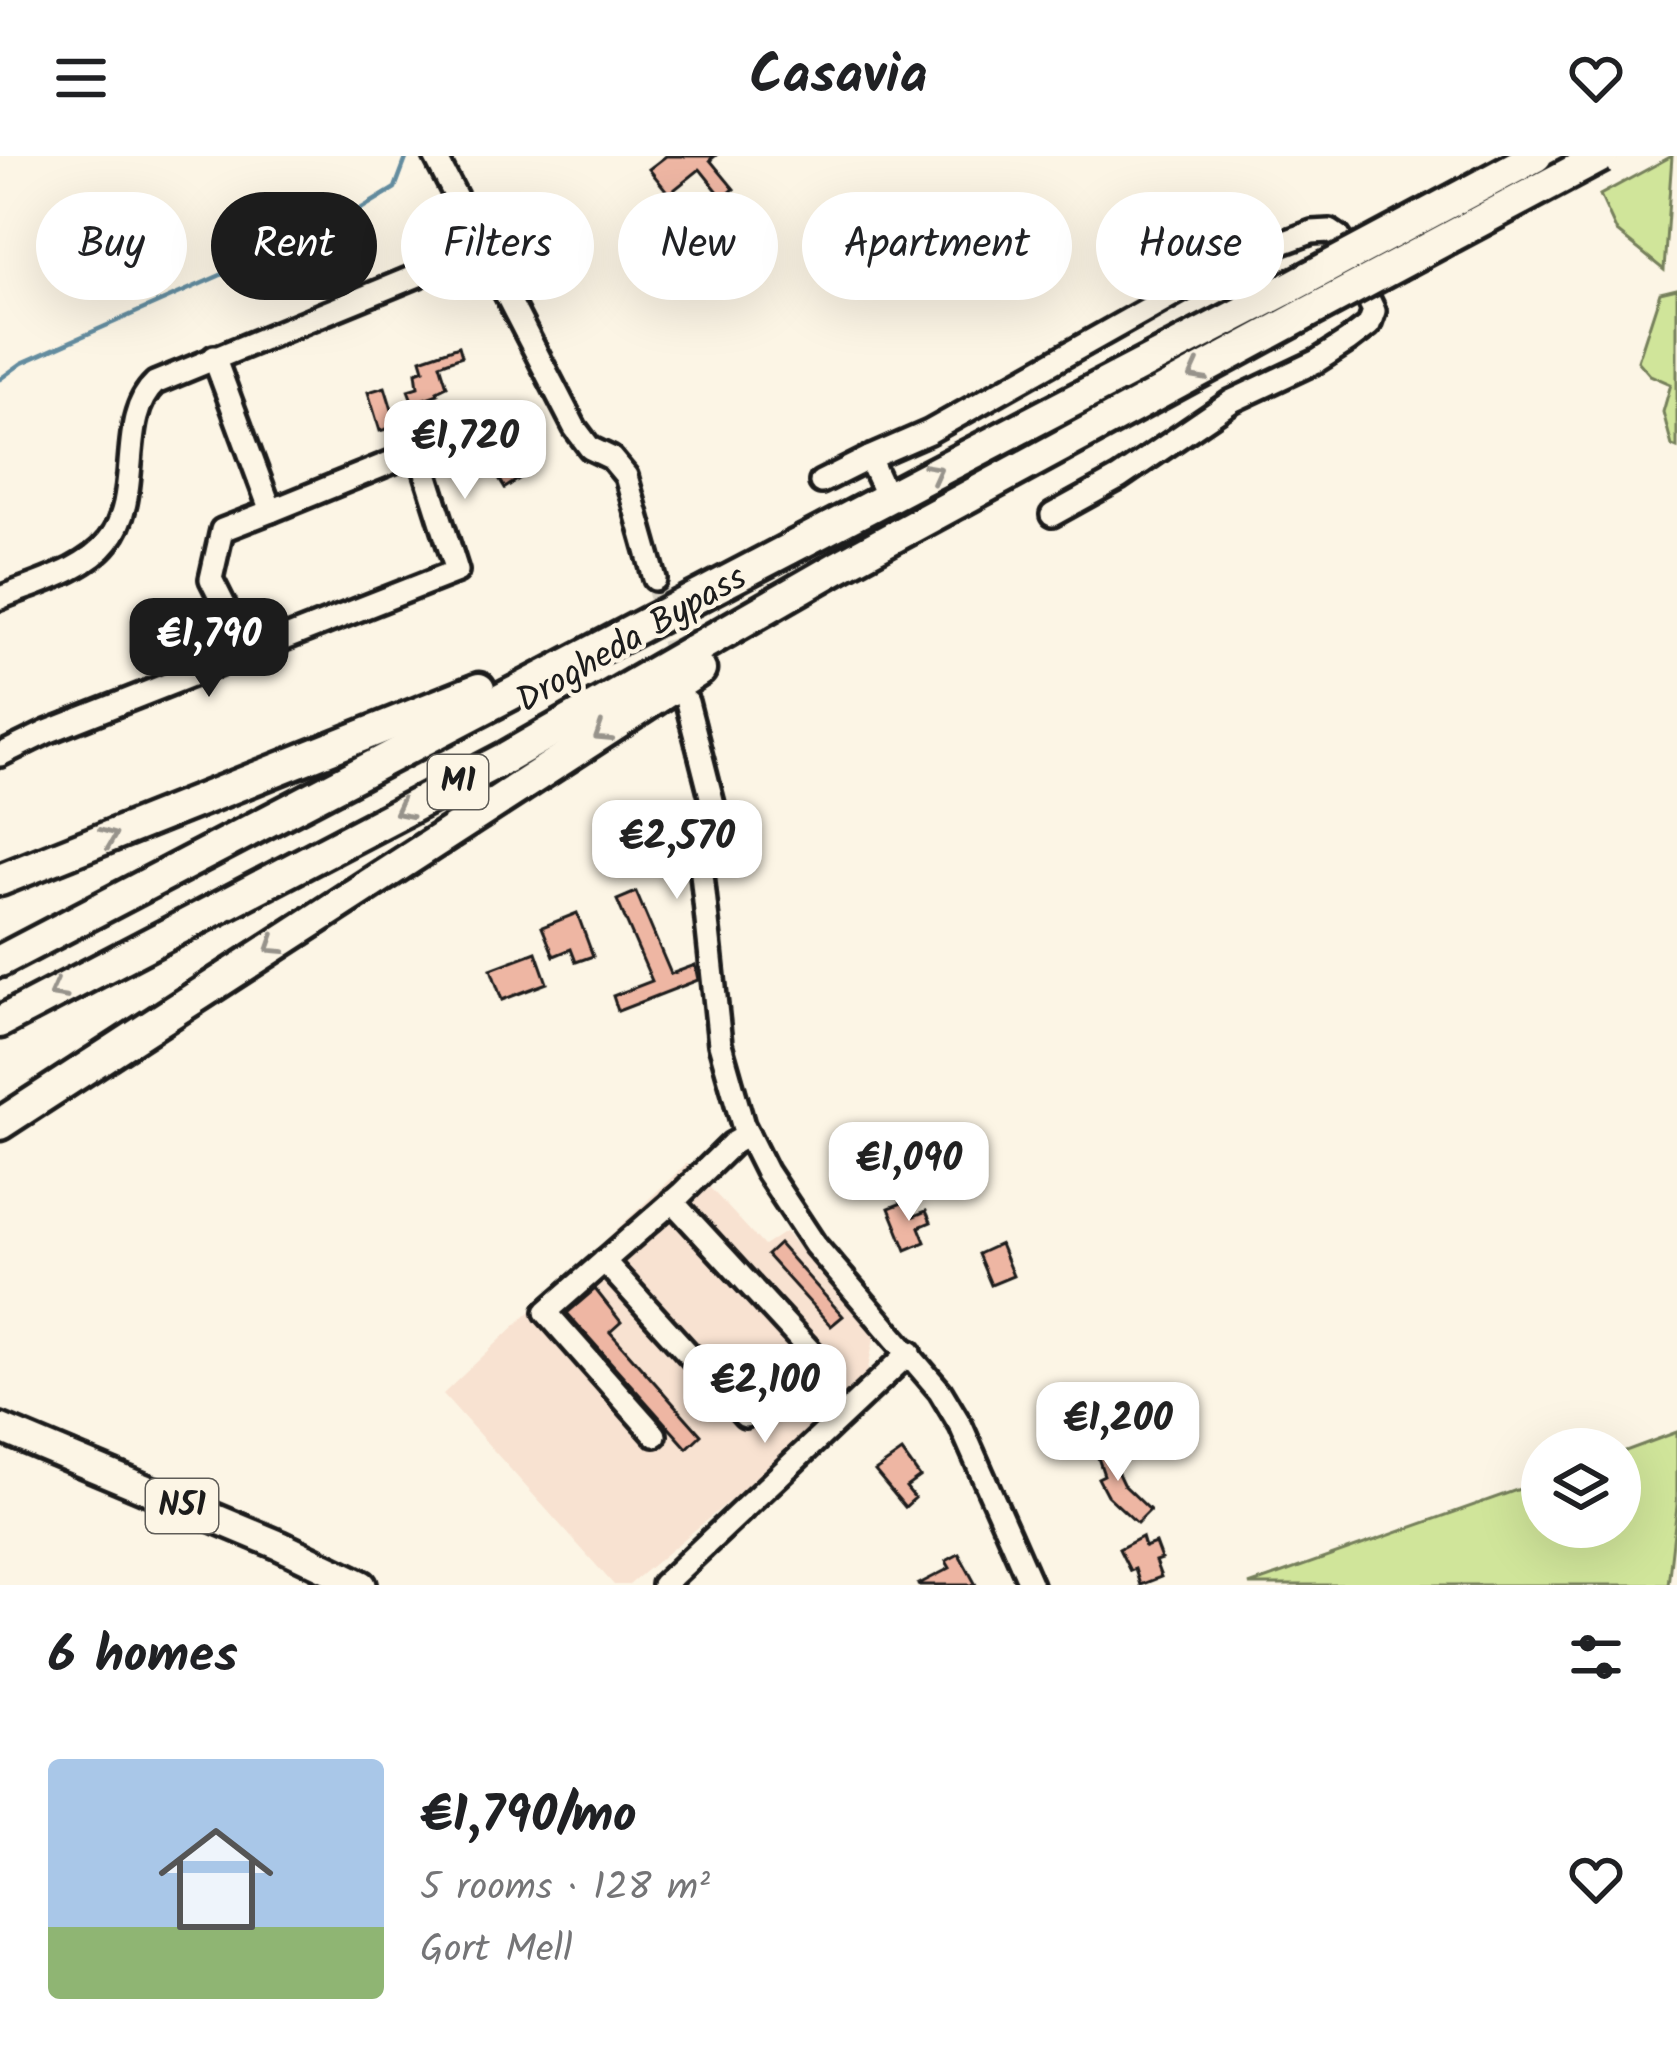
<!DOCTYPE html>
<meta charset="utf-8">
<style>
body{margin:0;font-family:Kalam,sans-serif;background:#f2f2f2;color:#202124;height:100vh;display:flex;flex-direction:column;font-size:45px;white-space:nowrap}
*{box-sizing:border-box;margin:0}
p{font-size:39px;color:#757577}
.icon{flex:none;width:66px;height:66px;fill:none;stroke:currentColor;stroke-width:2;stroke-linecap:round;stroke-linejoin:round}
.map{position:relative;height:1429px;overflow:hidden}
.side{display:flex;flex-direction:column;background:#fff;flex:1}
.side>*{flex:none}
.banner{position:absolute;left:36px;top:36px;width:1605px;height:108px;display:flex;gap:24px}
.tools{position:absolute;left:1521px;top:1272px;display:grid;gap:24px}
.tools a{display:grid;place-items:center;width:120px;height:120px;border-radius:50%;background:#fff;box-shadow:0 12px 48px #0002;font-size:60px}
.price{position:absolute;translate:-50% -102px;padding:0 27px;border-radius:24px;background:#fff;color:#222;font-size:39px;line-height:78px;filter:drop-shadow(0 3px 6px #0008)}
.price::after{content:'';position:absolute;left:50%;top:72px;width:36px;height:27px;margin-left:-18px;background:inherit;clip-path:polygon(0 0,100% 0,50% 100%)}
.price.selected{background:#1c1c1c;color:#fff}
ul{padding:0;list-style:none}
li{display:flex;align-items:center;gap:36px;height:300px;padding:0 48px}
li span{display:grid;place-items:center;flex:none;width:336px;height:240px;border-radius:12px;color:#555}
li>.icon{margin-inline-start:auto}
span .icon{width:144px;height:144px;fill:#fffc;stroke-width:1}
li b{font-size:51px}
h2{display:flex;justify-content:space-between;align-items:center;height:144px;padding:0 48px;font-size:51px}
.chip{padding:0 42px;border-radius:54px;background:#fff;box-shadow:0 12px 48px #0002;font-size:42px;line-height:108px}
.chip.selected{background:#1c1c1c;color:#fff}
header{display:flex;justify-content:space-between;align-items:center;height:156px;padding:0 48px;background:#fff;font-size:54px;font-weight:800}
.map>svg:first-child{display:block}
</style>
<header><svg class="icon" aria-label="menu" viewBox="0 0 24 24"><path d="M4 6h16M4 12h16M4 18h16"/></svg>Casavia<svg class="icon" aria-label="heart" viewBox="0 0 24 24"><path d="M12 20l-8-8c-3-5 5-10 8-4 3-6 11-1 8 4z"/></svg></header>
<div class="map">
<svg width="1677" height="1429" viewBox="0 0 1677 1429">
<rect width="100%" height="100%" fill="#fcf5e5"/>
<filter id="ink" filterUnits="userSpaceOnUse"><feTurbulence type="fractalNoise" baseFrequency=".00833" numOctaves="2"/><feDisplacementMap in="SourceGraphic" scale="24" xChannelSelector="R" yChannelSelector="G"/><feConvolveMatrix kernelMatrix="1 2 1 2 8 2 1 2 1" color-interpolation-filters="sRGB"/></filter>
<g filter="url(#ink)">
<polygon fill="#f8e2d1" points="687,1007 764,1090 785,1076 875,1177 867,1218 762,1318 629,1429 614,1429 443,1238"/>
<g fill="#d0e59a" stroke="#76805b" stroke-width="3">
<polygon points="1672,0 1664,114 1617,76 1600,39"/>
<polygon points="1677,133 1677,292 1672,290 1663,256 1671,228 1650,219 1638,205 1660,137"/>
<polygon points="1677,1276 1677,1350 1668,1429 1249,1429 1542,1325 1542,1371 1620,1371 1620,1297"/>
</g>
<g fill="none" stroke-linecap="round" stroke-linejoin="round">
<polyline stroke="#648c9f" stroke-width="4.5" points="0,223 22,207 336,68 395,32 407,0"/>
</g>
<g fill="#eeb6a3" stroke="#1c1c1c" stroke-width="3">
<polygon points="666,0 715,0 710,4 734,33 723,42 700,13 669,38 649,13"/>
<polygon points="538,58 556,94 530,108 524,96 535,90 522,67"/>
<polygon points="459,190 462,200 440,208 447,230 437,235 438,238 413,247 408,234 418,231 416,216 424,213 421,203"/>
<polygon points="385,231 397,270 380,275 368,236"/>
<polygon points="504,290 522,321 505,332 486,301"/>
<polygon points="636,736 671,818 695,809 698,824 618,855 613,840 652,825 617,744"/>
<polygon points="577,757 593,800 576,806 571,793 554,800 542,771"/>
<polygon points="536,796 547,827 502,844 491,813"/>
<polygon points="907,1045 914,1060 926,1055 931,1066 919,1071 925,1086 906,1094 889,1052"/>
<polygon points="779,1088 843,1160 831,1170 767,1099"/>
<polygon points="1000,1088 1013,1120 991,1129 978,1098"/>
<polygon points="595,1133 621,1166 610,1176 701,1279 687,1292 567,1157"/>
<polygon points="1070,1255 1085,1295 1072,1300 1068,1292 1057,1296 1045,1264"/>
<polygon points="1117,1286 1122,1301 1112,1305 1123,1328 1150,1354 1137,1367 1107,1339 1098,1322 1104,1319 1095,1293"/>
<polygon points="902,1296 920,1321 906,1331 915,1342 905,1351 875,1315"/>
<polygon points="1142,1381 1145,1391 1155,1387 1161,1403 1155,1405 1161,1421 1140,1429 1135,1413 1130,1415 1119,1393"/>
<polygon points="959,1398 976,1429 917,1429 950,1412 946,1405"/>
</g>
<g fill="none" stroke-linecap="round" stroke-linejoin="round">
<polyline stroke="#dad4c7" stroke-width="21" stroke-dasharray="21 10" stroke-linecap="butt" points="655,423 679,515"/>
<g stroke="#1c1c1c" stroke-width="30">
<g id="minor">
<polyline points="435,0 575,272 590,292 611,302 626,320 655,423"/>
<polyline points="821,326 869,302"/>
<polyline points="887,341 869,302 929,276 1233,105 1312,76 1330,75 1339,81 1374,155 1369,169 1348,185 1317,205 1232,245 1119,322 1052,359"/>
<path d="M0,442C33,428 85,415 108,385C144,341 116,263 155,227L482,93"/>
<polyline points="248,497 457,415 419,295 271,355"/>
<polyline points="687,546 715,656 701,708 720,888 743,969 766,1015 815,1089 940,1235 961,1270 1031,1429"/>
<polyline points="0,599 47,576 248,497 211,423 222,374 271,355 214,201"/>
<polyline points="672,1045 815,1200"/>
<polyline points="604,1105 745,1260"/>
<polyline points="655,1279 546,1156 681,1038 732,988 748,979"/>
<polyline points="663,1429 910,1196"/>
</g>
</g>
<g stroke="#1c1c1c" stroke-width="36">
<polyline id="major" points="0,1272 279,1389 362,1429"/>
</g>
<g stroke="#1c1c1c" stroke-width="39">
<g id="highway">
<polyline points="0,724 479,533"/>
<polyline points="0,805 1285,134"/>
<polyline points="0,866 507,601 838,411 1300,161"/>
<polyline points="0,968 700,514"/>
</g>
</g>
<use href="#minor" stroke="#fcf5e5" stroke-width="21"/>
<use href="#major" stroke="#fcf5e5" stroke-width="27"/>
<use href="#highway" stroke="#fcf5e5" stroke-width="30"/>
<g stroke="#1c1c1c" stroke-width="39" stroke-linecap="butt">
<g id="highway-bridge">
<polyline points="1285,134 1536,0"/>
<polyline points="1300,161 1602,0"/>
</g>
</g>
<use href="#highway-bridge" stroke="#fcf5e5" stroke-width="30"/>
</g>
<defs><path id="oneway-chevron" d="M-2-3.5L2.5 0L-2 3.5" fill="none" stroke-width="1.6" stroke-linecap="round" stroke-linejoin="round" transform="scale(3)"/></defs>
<g stroke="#97938b">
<use href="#oneway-chevron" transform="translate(1197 217) rotate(152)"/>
<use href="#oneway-chevron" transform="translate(934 316) rotate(-28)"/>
<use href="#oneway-chevron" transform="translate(602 578) rotate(147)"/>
<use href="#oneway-chevron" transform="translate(402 654) rotate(153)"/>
<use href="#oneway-chevron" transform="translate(109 681) rotate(-22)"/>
<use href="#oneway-chevron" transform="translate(274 790) rotate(147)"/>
<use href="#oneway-chevron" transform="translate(57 835) rotate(152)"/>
</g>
</g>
<g text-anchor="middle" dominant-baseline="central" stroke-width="9" stroke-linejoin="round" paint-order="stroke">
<g fill="#fcf5e5" stroke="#5f5d58" stroke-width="3">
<rect x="428" y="599" width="60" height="54" rx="9"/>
<rect x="146" y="1323" width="72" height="54" rx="9"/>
</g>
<g font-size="33" font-weight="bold" fill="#1c1c1c">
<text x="458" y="626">M1</text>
<text x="182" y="1350">N51</text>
</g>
<g font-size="36" fill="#1c1c1c" stroke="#fcf5e5">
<text transform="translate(632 484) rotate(-30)">Drogheda Bypass</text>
</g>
</g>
</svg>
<div class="tools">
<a><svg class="icon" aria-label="layers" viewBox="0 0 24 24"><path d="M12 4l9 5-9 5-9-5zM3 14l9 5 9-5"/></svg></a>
</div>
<b class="price" style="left:465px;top:346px">€1,720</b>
<b class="price selected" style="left:209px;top:544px">€1,790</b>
<b class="price" style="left:677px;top:746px">€2,570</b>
<b class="price" style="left:909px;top:1068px">€1,090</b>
<b class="price" style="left:765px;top:1290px">€2,100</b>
<b class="price" style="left:1118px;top:1328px">€1,200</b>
<div class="banner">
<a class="chip">Buy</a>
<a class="chip selected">Rent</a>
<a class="chip">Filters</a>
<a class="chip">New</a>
<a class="chip">Apartment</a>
<a class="chip">House</a>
</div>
</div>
<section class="side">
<h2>6 homes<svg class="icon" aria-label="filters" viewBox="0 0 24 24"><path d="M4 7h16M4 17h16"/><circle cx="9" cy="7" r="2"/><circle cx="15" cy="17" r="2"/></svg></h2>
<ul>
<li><span style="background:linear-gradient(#a9c7e8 70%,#8fb573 0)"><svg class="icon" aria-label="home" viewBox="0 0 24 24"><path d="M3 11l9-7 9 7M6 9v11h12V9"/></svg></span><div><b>€1,790/mo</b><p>5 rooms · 128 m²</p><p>Gort Mell</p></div><svg class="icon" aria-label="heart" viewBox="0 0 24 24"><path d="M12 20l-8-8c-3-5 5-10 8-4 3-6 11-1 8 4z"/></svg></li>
</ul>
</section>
